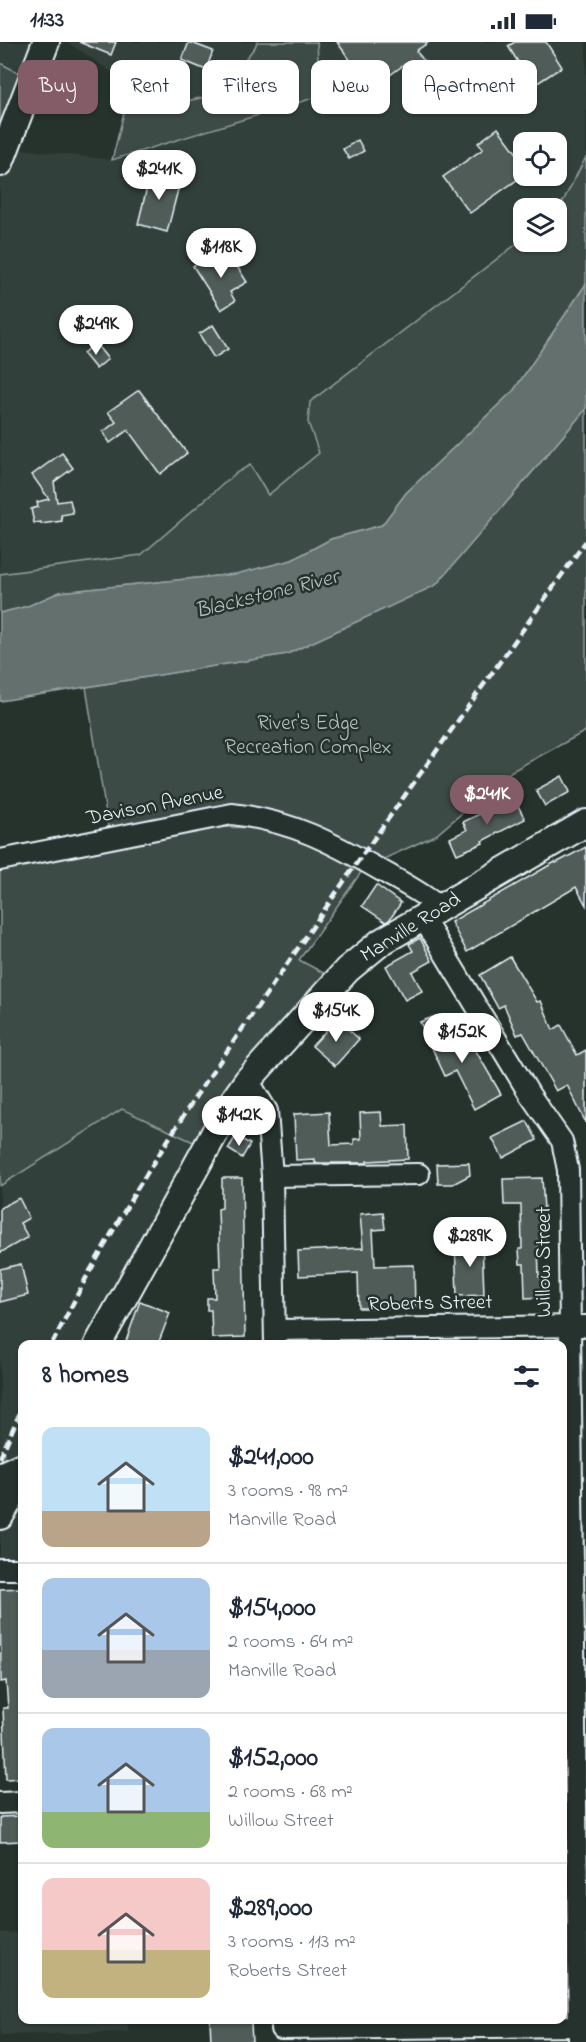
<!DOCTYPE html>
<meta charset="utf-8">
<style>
body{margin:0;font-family:"Indie Flower",sans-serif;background:#f2f2f3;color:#1f2937;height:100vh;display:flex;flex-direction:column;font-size:22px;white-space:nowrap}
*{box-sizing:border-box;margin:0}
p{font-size:20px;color:#747a83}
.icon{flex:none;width:33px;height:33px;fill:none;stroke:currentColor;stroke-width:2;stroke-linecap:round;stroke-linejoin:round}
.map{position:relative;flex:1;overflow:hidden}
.panel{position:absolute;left:18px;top:1298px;width:549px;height:684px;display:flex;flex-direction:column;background:#fff;border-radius:12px;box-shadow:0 2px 4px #0004}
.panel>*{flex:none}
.banner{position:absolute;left:18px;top:18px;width:550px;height:54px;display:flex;gap:12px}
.tools{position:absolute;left:513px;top:90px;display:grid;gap:12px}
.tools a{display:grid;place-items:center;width:54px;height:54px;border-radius:12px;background:#fff;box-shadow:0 2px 4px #0004;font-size:30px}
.price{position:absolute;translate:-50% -51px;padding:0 14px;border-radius:21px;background:#fff;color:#222;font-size:20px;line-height:39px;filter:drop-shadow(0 2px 3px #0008)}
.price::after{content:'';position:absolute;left:50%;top:36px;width:18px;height:14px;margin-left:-9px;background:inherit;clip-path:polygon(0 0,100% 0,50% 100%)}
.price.on{background:#845c67;color:#fff}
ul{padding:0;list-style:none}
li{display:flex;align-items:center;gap:18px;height:150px;padding:0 24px}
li+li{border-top:2px solid #e0e1e3}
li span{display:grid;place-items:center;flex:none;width:168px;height:120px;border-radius:12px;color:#555}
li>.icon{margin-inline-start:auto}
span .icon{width:72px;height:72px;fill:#fffc;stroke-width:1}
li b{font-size:26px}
h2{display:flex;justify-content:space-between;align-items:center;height:72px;padding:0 24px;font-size:26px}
.tag{padding:0 21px;border-radius:12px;background:#fff;box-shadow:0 2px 4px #0004;font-size:21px;line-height:54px}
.tag.on{background:#845c67;color:#fff}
.status{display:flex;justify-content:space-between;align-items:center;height:42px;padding:0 30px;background:#fff;direction:ltr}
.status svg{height:16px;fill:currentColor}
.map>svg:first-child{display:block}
</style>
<div class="status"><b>11:33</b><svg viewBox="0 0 49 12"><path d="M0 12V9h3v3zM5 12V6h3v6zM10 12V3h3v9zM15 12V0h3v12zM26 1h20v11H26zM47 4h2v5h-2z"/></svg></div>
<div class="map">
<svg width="586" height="2000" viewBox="0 0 586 2000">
<rect width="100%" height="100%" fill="#26332d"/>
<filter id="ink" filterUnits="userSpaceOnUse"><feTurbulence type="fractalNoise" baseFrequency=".0167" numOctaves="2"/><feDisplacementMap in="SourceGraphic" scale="12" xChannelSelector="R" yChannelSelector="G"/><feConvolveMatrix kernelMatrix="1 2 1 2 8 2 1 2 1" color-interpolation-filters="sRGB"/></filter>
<g filter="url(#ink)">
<g fill="#333f3a" fill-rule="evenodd">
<polygon points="0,0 42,0 23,33 0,21"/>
<polygon points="67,0 257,0 255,5 235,30 222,51 187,59 158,53 131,43"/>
<path d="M317,0H586V115L559,169L557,171L556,166H524L523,197L310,360L308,380L319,411L268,454L249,423L236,431L141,513L0,532V100L21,107L112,118L320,54ZM524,100H556V134H524Z"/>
<polygon points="122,1067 202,1104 93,1302 22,1302 22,1523 0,1523 0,1144"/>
<polygon points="22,1890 22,1977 128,1977 128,1990 0,1993 0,1891"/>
</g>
<g fill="#3e4b47" stroke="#939ea0" stroke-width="1.5">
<polygon points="257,0 317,0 320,54 112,118 131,43 158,53 187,59 222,51 235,30 255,5"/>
<polygon points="0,21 23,33 0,85"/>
<polygon points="586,115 586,242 514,348 406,451 382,483 331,497 292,518 236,532 60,550 28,564 0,571 0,532 141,513 236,431 250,423 268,453 319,411 308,380 310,360 523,197 524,200 556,200 557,171"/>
<polygon points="586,367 586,689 512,729 436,793 364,826 299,918 333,936 202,1104 122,1067 0,1144 0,826 219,785 263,786 306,801 328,812 337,800 283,773 109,791 86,645 287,612 436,543"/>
</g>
<polygon fill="#636f6d" stroke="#98a3a5" stroke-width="1.5" points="586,242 586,367 436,543 287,612 0,659 0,571 28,564 60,550 236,532 292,518 331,497 382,483 406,451 514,348"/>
<g fill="#505c59" stroke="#e8f1f8" stroke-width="1.5">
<polygon points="79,0 116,0 111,13"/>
<polygon points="189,0 213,9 206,28 182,18"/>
<polygon points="337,0 429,0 416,9 429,25 415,36 405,22 371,47"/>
<polygon points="515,0 546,0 562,25 533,44 508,4"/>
<polygon points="51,39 70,46 63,64 44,57"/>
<polygon points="498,86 524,121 524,133 470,171 443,135 483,107 478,101"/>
<polygon points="358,98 364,109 349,117 343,107"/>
<polygon points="151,129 181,136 167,190 138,182"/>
<polygon points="229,212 247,240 230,250 235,259 221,268 193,224 207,215 212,223"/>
<polygon points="213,283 228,307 214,316 199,292"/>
<polygon points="95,301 108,317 96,327 83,311"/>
<polygon points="139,348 187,411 160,432 128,388 110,401 103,390 116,380 108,370"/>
<polygon points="62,411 73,426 54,440 57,460 70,458 73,471 61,473 62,479 41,482 41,480 34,481 31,467 38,465 37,460 49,457 32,433"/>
<polygon points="562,734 570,750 545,764 536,748"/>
<polygon points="506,759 509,764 516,760 525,777 482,799 483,801 457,812 450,796 467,788 463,780"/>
<polygon points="586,805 586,863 576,845 467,910 451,880 555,820 556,821"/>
<polygon points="376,843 401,861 390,877 386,880 362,864"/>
<polygon points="420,896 432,919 412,930 422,949 405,958 386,924 413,909 409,902"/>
<polygon points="510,915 537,960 541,959 553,988 561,983 577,1013 586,1008 586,1081 567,1043 556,1049 523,991 517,993 504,963 498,966 480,933"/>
<polygon points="436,974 448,1003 452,1001 455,1005 469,997 501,1052 474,1067 455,1029 445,1034 420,980"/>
<polygon points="337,977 359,997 335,1024 312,1004"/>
<polygon points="329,1070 331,1103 354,1102 354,1097 361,1097 360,1071 381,1070 382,1084 407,1083 408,1117 367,1119 367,1121 315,1121 315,1117 296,1118 294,1072"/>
<polygon points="527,1079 537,1098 503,1116 492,1096"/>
<polygon points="236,1094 250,1102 242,1116 228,1107"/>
<polygon points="469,1121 470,1133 453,1142 438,1142 437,1122"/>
<polygon points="222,1136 242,1136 245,1295 212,1296 211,1268 207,1268 207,1256 215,1256 214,1226 220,1226 218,1167 222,1166"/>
<polygon points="542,1136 546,1199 538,1200 539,1235 545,1234 545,1255 525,1256 524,1222 520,1222 519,1207 522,1207 521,1163 504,1163 503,1137"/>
<polygon points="19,1156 29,1176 20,1181 28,1195 0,1211 0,1166"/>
<polygon points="383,1170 385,1187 373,1188 375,1224 414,1223 415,1266 359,1266 358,1231 299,1234 298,1209 363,1206 360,1172"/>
<polygon points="482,1198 484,1253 457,1254 455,1199"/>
<polygon points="21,1222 28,1253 0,1260 0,1227"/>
<polygon points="140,1259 170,1271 158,1302 125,1302"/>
<polygon points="22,1546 22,1736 6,1737 3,1666 8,1666 6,1639 1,1640 0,1547"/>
<polygon points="22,1774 22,1799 0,1800 0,1775"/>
<polygon points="210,1977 248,1977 248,1980 251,1980 252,2000 211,2000"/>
</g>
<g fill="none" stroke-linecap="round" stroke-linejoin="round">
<g stroke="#e8f1f8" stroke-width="24">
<g id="minor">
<path d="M0,818L232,772C292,779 331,800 382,829C403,841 423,851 441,866"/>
<polyline points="423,876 530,1053 562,1099 568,1128 579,2000"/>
<polyline points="248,1038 267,1069 272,1134 275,1302"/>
<polyline points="272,1134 419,1132"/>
<polyline points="275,1288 586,1284"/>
<polyline points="0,1527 22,1527"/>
<polyline points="0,1761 22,1760"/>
<polyline points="281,1987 586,1984"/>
</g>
</g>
<g stroke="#e8f1f8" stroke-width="30">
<g id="major">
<polyline points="0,121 46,0"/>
<polyline points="98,1302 229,1065 248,1038 347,928 381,900 586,781"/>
<polyline points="0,1434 22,1424"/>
<polyline points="0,1474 22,1437"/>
</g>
</g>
<use href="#minor" stroke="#26332d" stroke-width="20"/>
<use href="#major" stroke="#26332d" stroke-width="26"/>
<g stroke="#e8f1f8" stroke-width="4.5" stroke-dasharray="9 4.5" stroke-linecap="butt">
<polyline points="52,1302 86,1236 137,1147 196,1054 356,822 586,499"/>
<polyline points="0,1416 22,1366"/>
</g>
</g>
</g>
<g text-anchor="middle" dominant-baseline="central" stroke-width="5" stroke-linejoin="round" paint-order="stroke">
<g font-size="21" fill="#b5bfc3" stroke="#26332d">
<text x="308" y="682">River's Edge<tspan x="308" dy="24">Recreation Complex</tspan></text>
</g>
<g font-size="21" fill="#e8f1f8" stroke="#26332d">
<text transform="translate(155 764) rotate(-11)">Davison Avenue</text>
<text transform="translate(411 886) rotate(-32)">Manville Road</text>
<text transform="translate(545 1220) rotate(-90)">Willow Street</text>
<text transform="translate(430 1262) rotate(-1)">Roberts Street</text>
</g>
<g font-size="22" font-style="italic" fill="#b3bdc0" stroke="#26332d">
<text transform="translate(267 553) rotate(-14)">Blackstone River</text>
</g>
</g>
</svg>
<div class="tools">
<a><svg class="icon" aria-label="locate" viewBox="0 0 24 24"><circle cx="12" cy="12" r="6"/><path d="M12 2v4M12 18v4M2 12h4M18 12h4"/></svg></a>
<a><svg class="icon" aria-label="layers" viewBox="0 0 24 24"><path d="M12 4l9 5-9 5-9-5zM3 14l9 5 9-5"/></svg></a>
</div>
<b class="price" style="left:159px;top:159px">$241K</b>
<b class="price" style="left:221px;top:237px">$118K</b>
<b class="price" style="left:96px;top:314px">$249K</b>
<b class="price on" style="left:487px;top:784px">$241K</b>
<b class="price" style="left:336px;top:1001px">$154K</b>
<b class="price" style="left:462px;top:1022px">$152K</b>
<b class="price" style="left:239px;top:1105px">$142K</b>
<b class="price" style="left:470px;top:1226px">$289K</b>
<div class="banner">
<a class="tag on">Buy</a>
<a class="tag">Rent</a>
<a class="tag">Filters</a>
<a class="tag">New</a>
<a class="tag">Apartment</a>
</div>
<section class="panel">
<h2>8 homes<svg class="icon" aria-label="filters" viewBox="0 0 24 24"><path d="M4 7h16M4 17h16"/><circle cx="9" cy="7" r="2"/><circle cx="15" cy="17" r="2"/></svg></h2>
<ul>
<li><span style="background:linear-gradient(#bfe0f5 70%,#b9a48a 0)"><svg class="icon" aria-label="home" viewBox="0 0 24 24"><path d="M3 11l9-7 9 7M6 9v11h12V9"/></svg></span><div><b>$241,000</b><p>3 rooms · 98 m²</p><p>Manville Road</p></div></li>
<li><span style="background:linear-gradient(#a9c7e8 60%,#9aa5b1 0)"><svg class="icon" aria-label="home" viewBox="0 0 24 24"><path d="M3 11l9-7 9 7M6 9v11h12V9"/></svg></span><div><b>$154,000</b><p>2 rooms · 64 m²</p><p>Manville Road</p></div></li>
<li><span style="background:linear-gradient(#a9c7e8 70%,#8fb573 0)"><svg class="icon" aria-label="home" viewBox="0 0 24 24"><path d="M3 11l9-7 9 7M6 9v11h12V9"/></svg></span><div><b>$152,000</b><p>2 rooms · 68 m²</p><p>Willow Street</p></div></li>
<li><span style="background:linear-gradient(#f6c9c9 60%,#c2b280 0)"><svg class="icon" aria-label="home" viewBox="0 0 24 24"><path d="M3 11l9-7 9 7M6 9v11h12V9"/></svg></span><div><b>$289,000</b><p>3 rooms · 113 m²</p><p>Roberts Street</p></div></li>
</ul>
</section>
</div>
